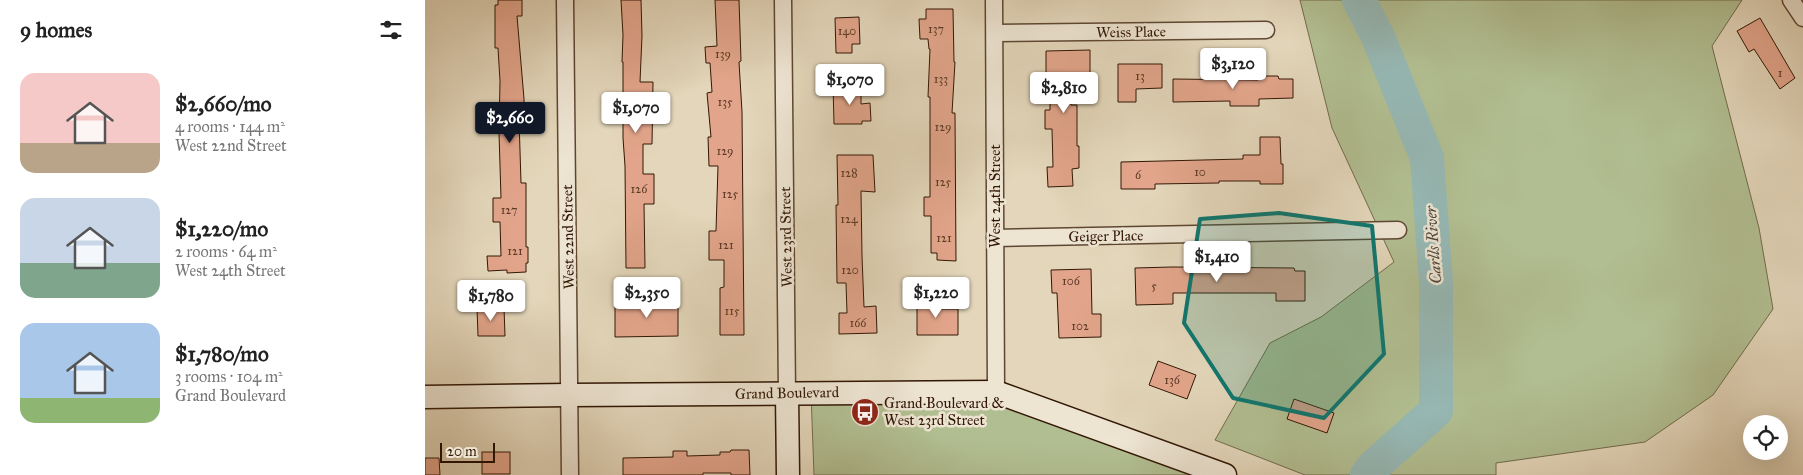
<!DOCTYPE html>
<meta charset="utf-8">
<style>
body{margin:0;font-family:"IM FELL Great Primer",serif;background:#f6f6f6;color:#222;height:100vh;display:flex;flex-direction:column;font-size:19px;white-space:nowrap}
*{box-sizing:border-box;margin:0}
p{font-size:16px;color:#767676}
.icon{flex:none;width:28px;height:28px;fill:none;stroke:currentColor;stroke-width:2;stroke-linecap:round;stroke-linejoin:round}
.map{position:relative;flex:1;overflow:hidden}
.sheet{display:flex;flex-direction:column;background:#fff;width:425px}
.sheet>*{flex:none}
.tools{position:absolute;left:1318px;top:415px;display:grid;gap:10px}
.tools a{display:grid;place-items:center;width:45px;height:45px;border-radius:50%;background:#fff;box-shadow:0 5px 20px #0002;font-size:25px}
.scale{position:absolute;left:15px;bottom:12px;width:55px;box-sizing:border-box;padding-left:5px;border:2px solid #321705;border-top:0;font-size:14px;line-height:18px;white-space:nowrap;color:#321705;-webkit-text-stroke:4px #ede4d2;paint-order:stroke}
.price{position:absolute;translate:-50% -42px;padding:0 11px;border-radius:5px;background:#fff;color:#222;font-size:16px;line-height:32px;filter:drop-shadow(0 1px 2px #0008)}
.price::after{content:'';position:absolute;left:50%;top:30px;width:15px;height:11px;margin-left:-8px;background:inherit;clip-path:polygon(0 0,100% 0,50% 100%)}
.price.selected{background:#111827;color:#fff}
ul{padding:0;list-style:none}
li{display:flex;align-items:center;gap:15px;height:125px;padding:0 20px}
li span{display:grid;place-items:center;flex:none;width:140px;height:100px;border-radius:15px;color:#555}
li>.icon{margin-inline-start:auto}
span .icon{width:60px;height:60px;fill:#fffc;stroke-width:1}
li b{font-size:21px}
h2{display:flex;justify-content:space-between;align-items:center;height:60px;padding:0 20px;font-size:21px}
main{display:flex;flex:1;min-height:0}
.map>svg:first-child{display:block}
</style>
<main>
<section class="sheet">
<h2>9 homes<svg class="icon" aria-label="filters" viewBox="0 0 24 24"><path d="M4 7h16M4 17h16"/><circle cx="9" cy="7" r="2"/><circle cx="15" cy="17" r="2"/></svg></h2>
<ul>
<li><span style="background:linear-gradient(#f6c9c9 70%,#b9a48a 0)"><svg class="icon" aria-label="home" viewBox="0 0 24 24"><path d="M3 11l9-7 9 7M6 9v11h12V9"/></svg></span><div><b>$2,660/mo</b><p>4 rooms · 144 m²</p><p>West 22nd Street</p></div></li>
<li><span style="background:linear-gradient(#c9d6e8 65%,#7fa58c 0)"><svg class="icon" aria-label="home" viewBox="0 0 24 24"><path d="M3 11l9-7 9 7M6 9v11h12V9"/></svg></span><div><b>$1,220/mo</b><p>2 rooms · 64 m²</p><p>West 24th Street</p></div></li>
<li><span style="background:linear-gradient(#a9c7e8 75%,#8fb573 0)"><svg class="icon" aria-label="home" viewBox="0 0 24 24"><path d="M3 11l9-7 9 7M6 9v11h12V9"/></svg></span><div><b>$1,780/mo</b><p>3 rooms · 104 m²</p><p>Grand Boulevard</p></div></li>
</ul>
</section>
<div class="map">
<svg width="1378" height="475" viewBox="0 0 1378 475">
<rect width="100%" height="100%" fill="#e3d6ba"/>
<filter id="stains"><feTurbulence type="fractalNoise" baseFrequency=".004" numOctaves="4"/><feColorMatrix values="0 0 0 0 .2 0 0 0 0 .09 0 0 0 0 .02 0 0 0 .5 -.17"/></filter>
<radialGradient id="worn" r=".72"><stop offset=".6" stop-color="#630" stop-opacity="0"/><stop offset="1" stop-color="#630" stop-opacity=".3"/></radialGradient>
<g fill="#b1be91" stroke="#726a4b">
<polygon points="875,0 1317,0 1287,46 1334,228 1348,309 1288,395 1220,442 1071,463 1071,475 880,475 790,440 845,343 896,317 969,262 907,128"/>
<polygon points="571,392 773,475 389,475 386,393"/>
</g>
<g fill="none" stroke-linecap="round" stroke-linejoin="round">
<polyline stroke="#96b8b4" stroke-width="34" points="934,0 953,37 1002,158 1011,283 1011,411 948,467 942,475"/>
</g>
<g fill="#e2a58b" stroke="#321705">
<polygon points="73,0 97,0 97,16 92,16 99,99 99,119 94,119 96,183 101,183 101,247 103,247 103,263 101,263 101,272 82,273 82,270 63,271 62,256 76,256 75,222 68,222 68,198 76,198 74,133 75,81 73,48 70,48 70,5 73,5"/>
<polygon points="196,0 216,0 217,36 215,82 228,82 227,144 218,144 218,174 229,174 229,204 219,204 220,268 201,268 200,166 198,138 198,62 197,62 198,35"/>
<polygon points="290,0 314,0 316,61 314,62 317,112 319,335 295,335 295,288 299,287 299,260 284,260 284,231 291,231 293,166 284,166 283,137 286,137 282,93 287,92 285,63 281,63 280,47 292,46"/>
<polygon points="501,9 528,9 529,62 530,62 527,113 530,113 531,261 512,260 512,253 506,253 506,216 499,216 499,197 505,197 505,97 503,97 505,49 504,49 503,39 495,39 494,19 501,19"/>
<polygon points="434,17 435,44 427,44 427,53 411,53 410,18"/>
<polygon points="1335,18 1370,78 1355,89 1329,49 1324,52 1312,31"/>
<polygon points="665,50 665,73 646,73 646,105 652,105 652,146 654,146 654,168 647,169 648,186 623,187 622,167 628,167 627,129 620,129 620,110 625,110 625,73 621,73 621,51"/>
<polygon points="693,64 737,64 737,88 711,89 711,102 693,102"/>
<polygon points="833,76 853,76 854,79 868,79 868,98 834,99 834,106 805,106 805,101 748,102 748,79 833,80"/>
<polygon points="408,85 436,85 436,104 445,103 446,121 437,121 437,124 409,124"/>
<polygon points="835,137 855,137 856,164 858,164 858,184 835,184 835,181 794,181 794,183 730,184 730,189 696,189 696,162 818,159 818,155 835,155"/>
<polygon points="412,155 448,155 450,192 436,191 437,256 439,307 451,306 452,333 414,334 414,313 422,313 421,283 412,283 411,205 413,205"/>
<polygon points="747,267 869,268 870,271 880,271 880,301 851,301 851,293 748,293 748,304 711,305 710,268"/>
<polygon points="666,269 667,314 676,314 676,337 634,338 632,293 627,293 626,270"/>
<polygon points="492,299 510,299 510,309 533,309 533,335 492,335"/>
<polygon points="253,300 253,336 190,337 190,301"/>
<polygon points="52,308 79,308 80,336 53,336"/>
<polygon points="733,361 771,375 762,399 724,385"/>
<polygon points="869,399 909,413 902,433 862,419"/>
<polygon points="306,450 324,450 325,475 306,475 306,473 278,473 278,475 198,475 198,458 248,457 248,451 262,451 262,456 295,455 295,452 305,452"/>
<rect x="57" y="452" width="28" height="22"/>
<polygon points="0,458 14,458 15,475 0,475"/>
</g>
<g fill="none" stroke-linecap="round" stroke-linejoin="round">
<g stroke="#5e4732" stroke-width="19">
<g id="street">
<polyline points="140,0 145,475"/>
<polyline points="358,0 362,394"/>
<polyline points="569,0 571,392"/>
<polyline points="1366,0 1378,18"/>
<polyline points="570,33 841,30"/>
<polyline points="570,238 973,230"/>
</g>
</g>
<g stroke="#321705" stroke-width="25">
<g id="secondary">
<polyline points="362,394 363,475"/>
<polyline points="0,397 144,395 571,392 800,475"/>
</g>
</g>
<use href="#street" stroke="#ede4d2" stroke-width="16"/>
<use href="#secondary" stroke="#ede4d2" stroke-width="22"/>
</g>
<path fill="#0f766e" fill-opacity="0.2" stroke="#0f766e" stroke-width="4" stroke-linejoin="round" d="M854,213L947,226L959,354L899,418L808,398L759,323L775,219Z"/>
<defs>
<g id="bus-disc" transform="scale(1.4375)"><circle r="9.5" fill="#8f2418" stroke="#ede4d2"/><path d="M-5-6H5V4H4V6H2V4H-2V6H-4V4H-5ZM-3.5-4V0h7V-4ZM-3.5 1.2v1.5H-2V1.2ZM2 1.2v1.5H3.5V1.2Z" fill="#fff"/></g>
</defs>
<g fill-rule="evenodd">
<use href="#bus-disc" x="440" y="412"/>
</g>
<g text-anchor="middle" dominant-baseline="central" stroke-width="5" stroke-linejoin="round" paint-order="stroke">
<g font-size="12" fill="#5e3a26">
<text x="511" y="29">137</text>
<text x="422" y="31">140</text>
<text x="298" y="54">139</text>
<text x="1355" y="73">1</text>
<text x="715" y="76">13</text>
<text x="516" y="79">133</text>
<text x="300" y="102">135</text>
<text x="518" y="127">129</text>
<text x="300" y="151">129</text>
<text x="775" y="172">10</text>
<text x="424" y="173">128</text>
<text x="713" y="175">6</text>
<text x="518" y="182">125</text>
<text x="214" y="189">126</text>
<text x="305" y="194">125</text>
<text x="84" y="210">127</text>
<text x="424" y="219">124</text>
<text x="519" y="238">121</text>
<text x="301" y="245">121</text>
<text x="90" y="251">121</text>
<text x="425" y="270">120</text>
<text x="646" y="281">106</text>
<text x="729" y="286">5</text>
<text x="307" y="311">115</text>
<text x="433" y="323">166</text>
<text x="655" y="326">102</text>
<text x="747" y="380">136</text>
</g>
<g font-size="15" fill="#321705" stroke="#ede4d2">
<text transform="translate(706 32) rotate(-1)">Weiss Place</text>
<text transform="translate(570 196) rotate(-90)">West 24th Street</text>
<text transform="translate(681 236) rotate(-1)">Geiger Place</text>
<text transform="translate(143 237) rotate(-91)">West 22nd Street</text>
<text transform="translate(361 237) rotate(-91)">West 23rd Street</text>
<text transform="translate(362 393) rotate(-1)">Grand Boulevard</text>
</g>
<g font-size="15" fill="#321705" stroke="#ede4d2" text-anchor="start">
<text x="459" y="403">Grand Boulevard &amp;<tspan x="459" dy="17">West 23rd Street</tspan></text>
</g>
<g font-size="16" font-style="italic" fill="#50473a" stroke="#ede4d2">
<text transform="translate(1008 245) rotate(-94)">Carlls River</text>
</g>
</g>
<rect width="100%" height="100%" filter="url(#stains)"/>
<rect width="100%" height="100%" fill="url(#worn)"/>
</svg>
<div class="tools">
<a><svg class="icon" aria-label="locate" viewBox="0 0 24 24"><circle cx="12" cy="12" r="6"/><path d="M12 2v4M12 18v4M2 12h4M18 12h4"/></svg></a>
</div>
<div class="scale">20 m</div>
<b class="price" style="left:808px;top:90px">$3,120</b>
<b class="price" style="left:425px;top:106px">$1,070</b>
<b class="price" style="left:639px;top:114px">$2,810</b>
<b class="price" style="left:211px;top:134px">$1,070</b>
<b class="price selected" style="left:85px;top:144px">$2,660</b>
<b class="price" style="left:792px;top:283px">$1,410</b>
<b class="price" style="left:222px;top:319px">$2,350</b>
<b class="price" style="left:511px;top:319px">$1,220</b>
<b class="price" style="left:66px;top:322px">$1,780</b>
</div>
</main>
